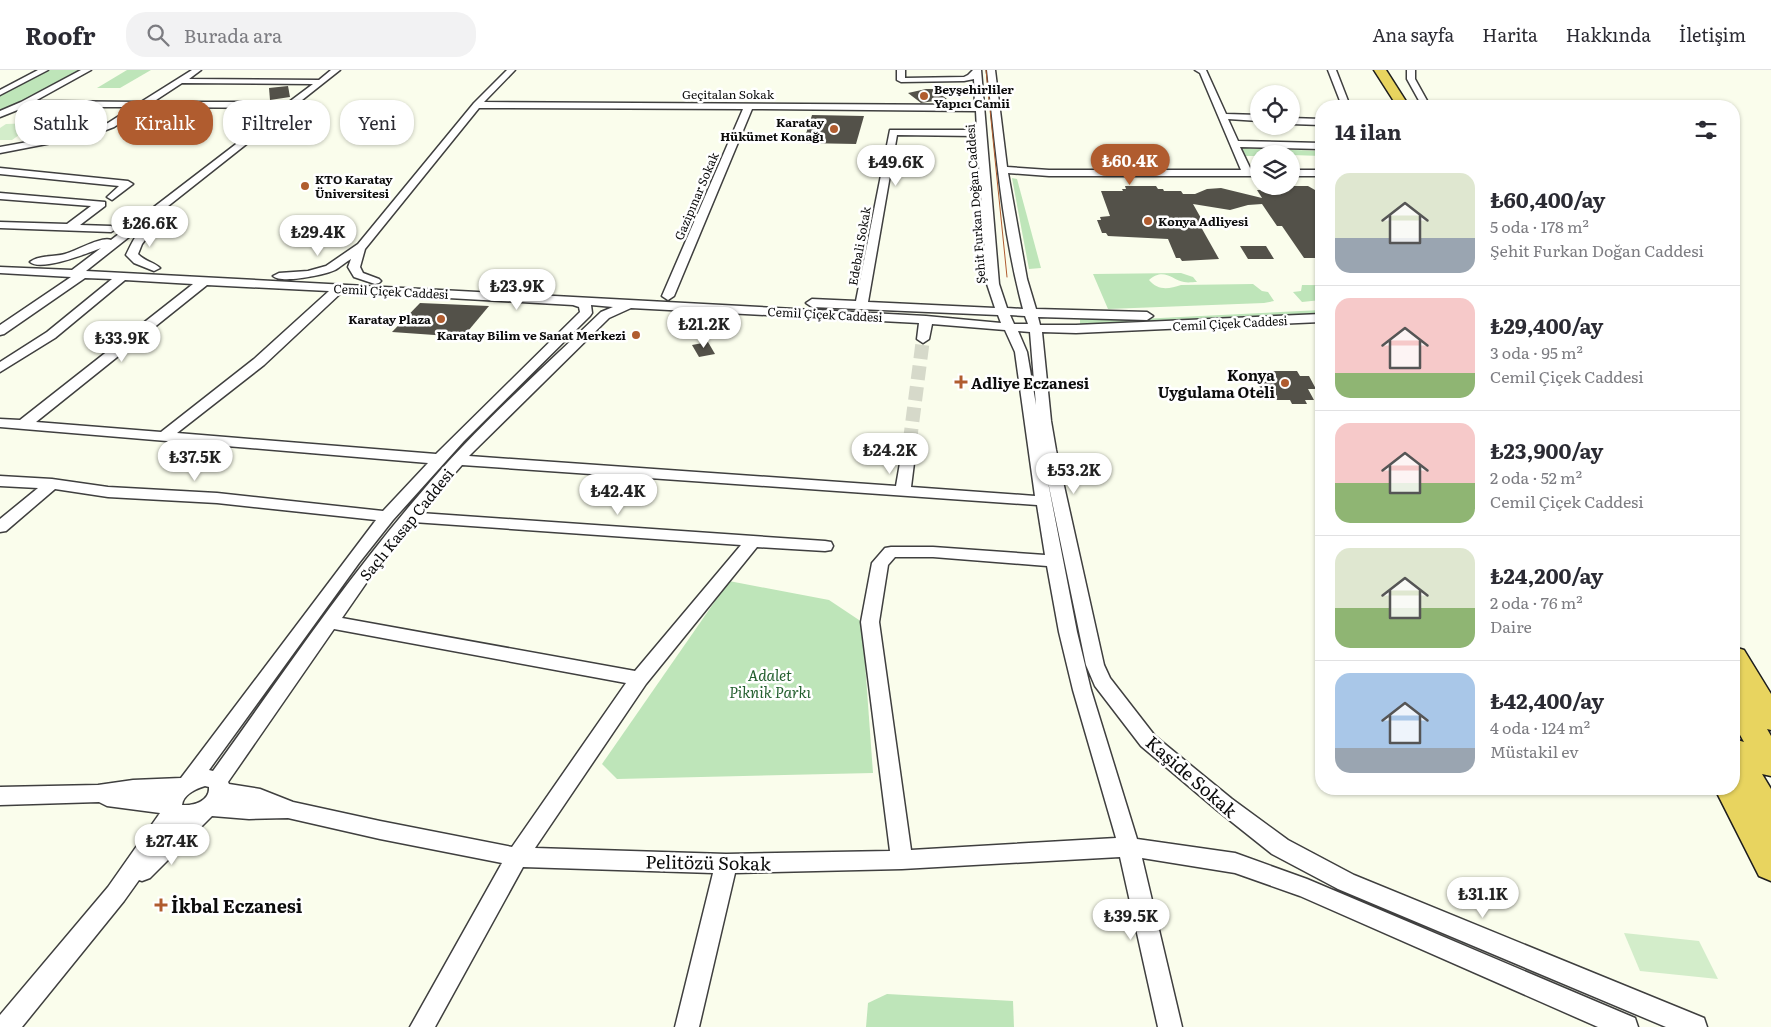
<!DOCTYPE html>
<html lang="tr">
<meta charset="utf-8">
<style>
body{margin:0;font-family:Literata,serif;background:#f2f2f3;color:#2b2b33;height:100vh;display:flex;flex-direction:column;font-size:19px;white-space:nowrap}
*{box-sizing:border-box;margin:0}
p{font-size:16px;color:#7c7c81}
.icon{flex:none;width:28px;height:28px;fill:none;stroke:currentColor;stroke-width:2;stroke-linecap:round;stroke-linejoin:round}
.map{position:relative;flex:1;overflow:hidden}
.panel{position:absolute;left:1315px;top:30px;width:425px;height:695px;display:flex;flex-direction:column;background:#fff;border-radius:20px;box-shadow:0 1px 4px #0004}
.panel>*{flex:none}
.hud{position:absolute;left:15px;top:30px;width:475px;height:45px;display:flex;gap:10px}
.buttons{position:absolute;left:1250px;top:15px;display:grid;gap:10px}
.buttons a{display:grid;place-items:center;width:50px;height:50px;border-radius:50%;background:#fff;box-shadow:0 1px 4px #0004;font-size:25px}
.price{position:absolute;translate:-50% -42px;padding:0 11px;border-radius:18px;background:#fff;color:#222;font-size:16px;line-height:32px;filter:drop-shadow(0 1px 2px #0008)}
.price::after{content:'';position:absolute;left:50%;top:30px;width:15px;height:11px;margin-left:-8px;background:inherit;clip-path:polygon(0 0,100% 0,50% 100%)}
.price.on{background:#b05c2f;color:#fff}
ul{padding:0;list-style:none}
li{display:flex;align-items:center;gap:15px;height:125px;padding:0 20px}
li+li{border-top:1px solid #e1e1e2}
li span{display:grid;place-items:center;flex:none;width:140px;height:100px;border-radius:15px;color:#555}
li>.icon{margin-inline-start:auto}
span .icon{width:60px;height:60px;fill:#fffc;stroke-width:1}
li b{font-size:21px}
h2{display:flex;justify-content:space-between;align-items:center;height:60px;padding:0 20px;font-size:21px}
.chip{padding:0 18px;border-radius:20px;background:#fff;box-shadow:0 1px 4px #0004;font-size:18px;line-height:45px}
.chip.on{background:#b05c2f;color:#fff}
header{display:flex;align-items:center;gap:30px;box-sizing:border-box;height:70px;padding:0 25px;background:#fff;border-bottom:1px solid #e1e1e2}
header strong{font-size:24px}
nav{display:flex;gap:28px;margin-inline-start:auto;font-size:18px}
.search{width:350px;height:45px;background:#f2f2f3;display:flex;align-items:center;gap:12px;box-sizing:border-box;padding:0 18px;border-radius:20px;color:#7c7c81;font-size:19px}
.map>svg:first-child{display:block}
</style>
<header>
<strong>Roofr</strong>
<div class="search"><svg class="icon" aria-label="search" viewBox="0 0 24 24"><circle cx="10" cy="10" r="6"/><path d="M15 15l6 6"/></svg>Burada ara</div>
<nav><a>Ana sayfa</a><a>Harita</a><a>Hakkında</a><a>İletişim</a></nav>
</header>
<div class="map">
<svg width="1771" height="957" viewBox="0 0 1771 957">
<rect width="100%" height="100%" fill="#fafdec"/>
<g fill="#bee5b9">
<polygon points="47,0 83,0 0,44 0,25"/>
<polygon points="127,0 151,0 120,18 97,18"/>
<polygon points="1242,78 1321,81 1321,86 1259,84 1259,86 1246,86"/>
<polygon points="1012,108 1017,109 1041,198 1029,199"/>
<path d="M1181,203L1193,207L1197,212C1193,212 1188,213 1184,212C1172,210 1164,197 1149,210C1158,221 1169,219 1181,215L1253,214L1262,221L1268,222L1274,231L1264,233L1108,239L1093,204Z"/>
<polygon points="1302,215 1321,215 1321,230 1302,232 1293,222 1301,221"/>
<polygon points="1321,240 1321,243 1080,256 1080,248 1140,249"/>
<polygon points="729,511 829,530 862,552 873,703 617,709 602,694"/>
<polygon points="887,924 1013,931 1014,957 866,957 868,933"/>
</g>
<g fill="#d3edca">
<polygon points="36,53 12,70 0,70 0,58 6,54"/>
<polygon points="1624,863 1699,871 1718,909 1640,901"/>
</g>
<g fill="#535149">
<polygon points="288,16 290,27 270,30 269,18"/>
<polygon points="926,19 933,19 947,29 921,33 908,23"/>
<polygon points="812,45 864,46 856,74 803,73"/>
<polygon points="1125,116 1156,116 1158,119 1163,119 1164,121 1181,121 1183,124 1195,124 1207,119 1221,118 1262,128 1257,120 1275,120 1273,118 1278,118 1277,116 1308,116 1315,120 1321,120 1321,188 1304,188 1282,156 1277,156 1262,134 1248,135 1230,140 1193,134 1206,157 1201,157 1219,189 1182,191 1180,188 1176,188 1168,169 1108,166 1106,163 1102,163 1097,150 1101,150 1100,147 1110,146 1101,121 1123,121 1122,119 1126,119"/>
<polygon points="1240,176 1266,176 1274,189 1248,189"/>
<polygon points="420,233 489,236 463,267 392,262"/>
<polygon points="708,272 715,284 699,287 692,275"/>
<polygon points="1252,301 1297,301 1300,306 1309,306 1316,319 1308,319 1314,330 1305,330 1307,334 1292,334 1290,330 1266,330"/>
</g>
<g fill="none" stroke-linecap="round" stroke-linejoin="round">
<polyline stroke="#d6d9ca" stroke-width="14" stroke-dasharray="14 7" stroke-linecap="butt" points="907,393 923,269"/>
<g stroke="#3f3f3f" stroke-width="3">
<g id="minor">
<polygon points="38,0 48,0 0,25 0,20"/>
<path d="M81,0H91L35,31L141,32L192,0H201L189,9L319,10L331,0H340L86,201L926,246L1001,253L998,245L812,237L806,233L812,229L856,231L890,60H977L976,41L752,39L674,226L668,230L662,226L743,39L479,38L365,179L360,197L363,203L379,209L381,211L379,213L375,214L354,207L348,197L351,189C346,192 340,197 335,200C324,205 281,214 273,206L279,203L308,201L326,196L358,174L474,33L507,0H515L484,32L975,35L974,9L964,11L901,12L897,10V0H905V8L964,7L968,5L973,0H981L999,214L1007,238L1023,239C1002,161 996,80 987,0H995L1007,97L1049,100H1241L1200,3L1195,0H1206L1226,44L1259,45V51L1228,49L1238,71L1321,73V79L1240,77L1251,100H1259V106H1049L1008,103L1027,209L1036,239L1147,242L1153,246L1147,250L1038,247L1040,255H1076L1321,244V252L1076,263L1042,262L1051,351L1056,380L1104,595L1110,608L1155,666L1232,729L1288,770L1354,805L1704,948L1707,957H1666L1338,819L1272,784L1218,741L1141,676L1095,616L1086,595L1046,402L1077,562L1091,620L1137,769L1235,783L1307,809L1635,948L1638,957H1598L1300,826L1235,803L1142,788L1182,957H1158L1120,787L902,799L735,803L699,957H675L713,803L523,797L435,957H410L502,793L380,769L288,748L249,749L212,746L150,808L142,811L139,810L124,831L22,957H0V945L108,817L160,743L107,736L99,732L0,735V717L98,715L133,710L181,708L376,450L217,433L108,427L55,419L6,461L0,462V449L38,418L0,416V406L52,409L108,417L217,423L383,441L428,393L0,357V349L20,350L193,214L125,210L55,268L0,302V292L47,262L112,209L85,208L4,264L0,265V255L71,207L0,203V197L72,200L101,178C88,183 41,202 30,192C38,185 55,187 65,184C77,181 101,166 111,170L283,38L145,37L114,57L93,65L0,83V77L88,61L108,53L133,37H25L0,47V41L21,32ZM182,13L313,14L289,32H153ZM897,65L977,66L987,214L995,238L868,232ZM207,215L329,221L254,289L161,362L36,352ZM342,222L573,235L579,237L580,242L436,384L177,363L264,295ZM591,235L613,237L601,242C539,302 474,359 419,425C345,511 280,608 213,701L209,700L359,493L393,450L464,371L590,246L592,243ZM631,238L919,253L917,269L923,273L929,269L932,254L1005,260L1015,282L1035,426L911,417L914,393L912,390H902L900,393L896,416L469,386L609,248ZM1010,245L1025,246L1028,254H1014ZM1018,261L1030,262L1036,335L1027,282ZM462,395L1037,435L1045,485L933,477H891L885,478L872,493L861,552L890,781L726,784L535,778L646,614L757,477L825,481L831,480L833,476L831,472L825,471L420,443ZM413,452L741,475L635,601L342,548L369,509ZM895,487H933L1047,496L1059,562L1073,620L1116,768L911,780L879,552L888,495ZM334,559L626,613L512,777L380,751L293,732L260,719L229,714L228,712ZM205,716L209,717C210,731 194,736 182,735C183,725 195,719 205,716Z"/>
<polygon points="1328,0 1336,0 1350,36 1342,36"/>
<polygon points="1407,0 1415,0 1415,9 1430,36 1422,36 1407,9"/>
<polygon points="1291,48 1321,49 1321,55 1291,54"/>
<polygon points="0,98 128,111 133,114 112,130 107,127 119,116 0,104"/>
<rect x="1291" y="100" width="30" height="6"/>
<polygon points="0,123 105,132 105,136 80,155 111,156 116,159 111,162 0,158 0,152 67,154 91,136 0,129"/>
<path d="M149,155L154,158L142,174L138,184C144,191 154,192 160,198L154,201L134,193L126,185C131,175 138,158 149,155Z"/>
</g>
</g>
<g stroke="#1d1d1d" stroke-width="3">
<g id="highway">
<polygon points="1374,0 1386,0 1409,36 1397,36"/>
<polygon points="1734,577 1744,580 1771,624 1771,660 1767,659 1771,666 1771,706 1762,704 1771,719 1771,811 1759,806 1715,719 1734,719 1734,669 1744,672 1734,654 1734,616 1737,617 1734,611"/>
</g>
</g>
<use href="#minor" fill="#fff" fill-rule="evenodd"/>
<use href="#highway" fill="#e8d45f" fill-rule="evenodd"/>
<polyline stroke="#b05c2f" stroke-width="1" points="986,0 1007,207"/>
</g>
<g fill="#b05c2f" stroke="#fff" stroke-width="2">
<circle cx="924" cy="26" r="5"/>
<circle cx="834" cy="59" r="5"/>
<circle cx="305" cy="116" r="5"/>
<circle cx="1148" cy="151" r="5"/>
<circle cx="441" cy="249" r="5"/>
<circle cx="636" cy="265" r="5"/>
<path d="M958.5 304.5h5v5h5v5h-5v5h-5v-5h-5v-5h5z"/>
<circle cx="1285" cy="313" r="5"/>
<path d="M158.5 827.5h5v5h5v5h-5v5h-5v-5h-5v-5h5z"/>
</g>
<g text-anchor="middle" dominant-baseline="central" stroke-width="5" stroke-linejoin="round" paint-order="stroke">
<g font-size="12" font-weight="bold" fill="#0c0c0c" stroke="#fff" text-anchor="start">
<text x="934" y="19">Beyşehirliler<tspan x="934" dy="14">Yapıcı Camii</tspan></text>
<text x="824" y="52" text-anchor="end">Karatay<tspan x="824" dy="14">Hükümet Konağı</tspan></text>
<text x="315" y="109">KTO Karatay<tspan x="315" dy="14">Üniversitesi</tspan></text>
<text x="1158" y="151">Konya Adliyesi</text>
<text x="431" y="249" text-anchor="end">Karatay Plaza</text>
<text x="626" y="265" text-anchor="end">Karatay Bilim ve Sanat Merkezi</text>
</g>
<g font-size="12" fill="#0c0c0c" stroke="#fff">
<text x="728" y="24">Geçitalan Sokak</text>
<text transform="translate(696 126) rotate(-67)">Gazipınar Sokak</text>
<text transform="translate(975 134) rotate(-94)">Şehit Furkan Doğan Caddesi</text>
<text transform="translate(859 176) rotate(-80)">Edebali Sokak</text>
<text transform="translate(391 221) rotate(3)">Cemil Çiçek Caddesi</text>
<text transform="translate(825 244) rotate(3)">Cemil Çiçek Caddesi</text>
<text transform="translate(1230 253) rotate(-3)">Cemil Çiçek Caddesi</text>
</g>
<g font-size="15" font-weight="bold" fill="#0c0c0c" stroke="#fff" text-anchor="end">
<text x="1275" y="304">Konya<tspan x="1275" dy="17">Uygulama Oteli</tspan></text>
<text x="971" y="312" text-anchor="start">Adliye Eczanesi</text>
</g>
<g font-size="15" fill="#0c0c0c" stroke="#fff">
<text transform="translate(406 454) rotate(-51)">Saçlı Kasap Caddesi</text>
</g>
<g font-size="15" font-style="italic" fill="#225e2d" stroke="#fff">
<text x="770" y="604">Adalet<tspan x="770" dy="17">Piknik Parkı</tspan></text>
</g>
<g font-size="18" fill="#0c0c0c" stroke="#fff">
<text transform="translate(1192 706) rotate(41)">Kaşide Sokak</text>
<text transform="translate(708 792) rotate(1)">Pelitözü Sokak</text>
</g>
<g font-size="18" font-weight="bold" fill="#0c0c0c" stroke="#fff" text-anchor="start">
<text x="171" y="835">İkbal Eczanesi</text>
</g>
</g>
</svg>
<div class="buttons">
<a><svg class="icon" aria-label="locate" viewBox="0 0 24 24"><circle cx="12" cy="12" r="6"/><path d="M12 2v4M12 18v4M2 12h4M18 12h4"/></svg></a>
<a><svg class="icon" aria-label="layers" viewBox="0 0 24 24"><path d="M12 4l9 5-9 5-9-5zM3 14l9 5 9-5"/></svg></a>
</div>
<b class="price on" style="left:1130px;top:116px">₺60.4K</b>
<b class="price" style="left:896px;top:117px">₺49.6K</b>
<b class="price" style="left:150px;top:178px">₺26.6K</b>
<b class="price" style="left:318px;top:187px">₺29.4K</b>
<b class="price" style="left:517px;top:241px">₺23.9K</b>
<b class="price" style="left:704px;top:279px">₺21.2K</b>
<b class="price" style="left:122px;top:293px">₺33.9K</b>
<b class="price" style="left:890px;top:405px">₺24.2K</b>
<b class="price" style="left:195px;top:412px">₺37.5K</b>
<b class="price" style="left:1074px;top:425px">₺53.2K</b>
<b class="price" style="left:618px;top:446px">₺42.4K</b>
<b class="price" style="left:172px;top:796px">₺27.4K</b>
<b class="price" style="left:1483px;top:849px">₺31.1K</b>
<b class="price" style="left:1131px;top:871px">₺39.5K</b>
<div class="hud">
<a class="chip">Satılık</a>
<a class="chip on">Kiralık</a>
<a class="chip">Filtreler</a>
<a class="chip">Yeni</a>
</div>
<section class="panel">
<h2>14 ilan<svg class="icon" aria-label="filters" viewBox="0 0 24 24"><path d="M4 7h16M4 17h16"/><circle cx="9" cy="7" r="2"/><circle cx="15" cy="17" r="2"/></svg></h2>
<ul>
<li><span style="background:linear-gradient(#dfe7d0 65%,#9aa5b1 0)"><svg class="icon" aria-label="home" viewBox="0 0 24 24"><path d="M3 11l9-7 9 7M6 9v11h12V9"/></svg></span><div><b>₺60,400/ay</b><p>5 oda · 178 m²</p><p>Şehit Furkan Doğan Caddesi</p></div></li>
<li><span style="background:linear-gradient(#f6c9c9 75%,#8fb573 0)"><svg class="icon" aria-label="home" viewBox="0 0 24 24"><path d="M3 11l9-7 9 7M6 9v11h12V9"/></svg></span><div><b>₺29,400/ay</b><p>3 oda · 95 m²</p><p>Cemil Çiçek Caddesi</p></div></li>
<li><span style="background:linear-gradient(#f6c9c9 60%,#8fb573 0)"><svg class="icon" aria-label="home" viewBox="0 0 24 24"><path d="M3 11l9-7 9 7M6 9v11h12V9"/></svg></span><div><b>₺23,900/ay</b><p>2 oda · 52 m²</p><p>Cemil Çiçek Caddesi</p></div></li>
<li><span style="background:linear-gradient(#dfe7d0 60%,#8fb573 0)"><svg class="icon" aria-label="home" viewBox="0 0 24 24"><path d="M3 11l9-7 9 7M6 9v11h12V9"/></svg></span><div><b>₺24,200/ay</b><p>2 oda · 76 m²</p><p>Daire</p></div></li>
<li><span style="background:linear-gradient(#a9c7e8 75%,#9aa5b1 0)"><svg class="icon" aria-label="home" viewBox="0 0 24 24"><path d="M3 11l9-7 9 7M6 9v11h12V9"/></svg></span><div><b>₺42,400/ay</b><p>4 oda · 124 m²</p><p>Müstakil ev</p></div></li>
</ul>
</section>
</div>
